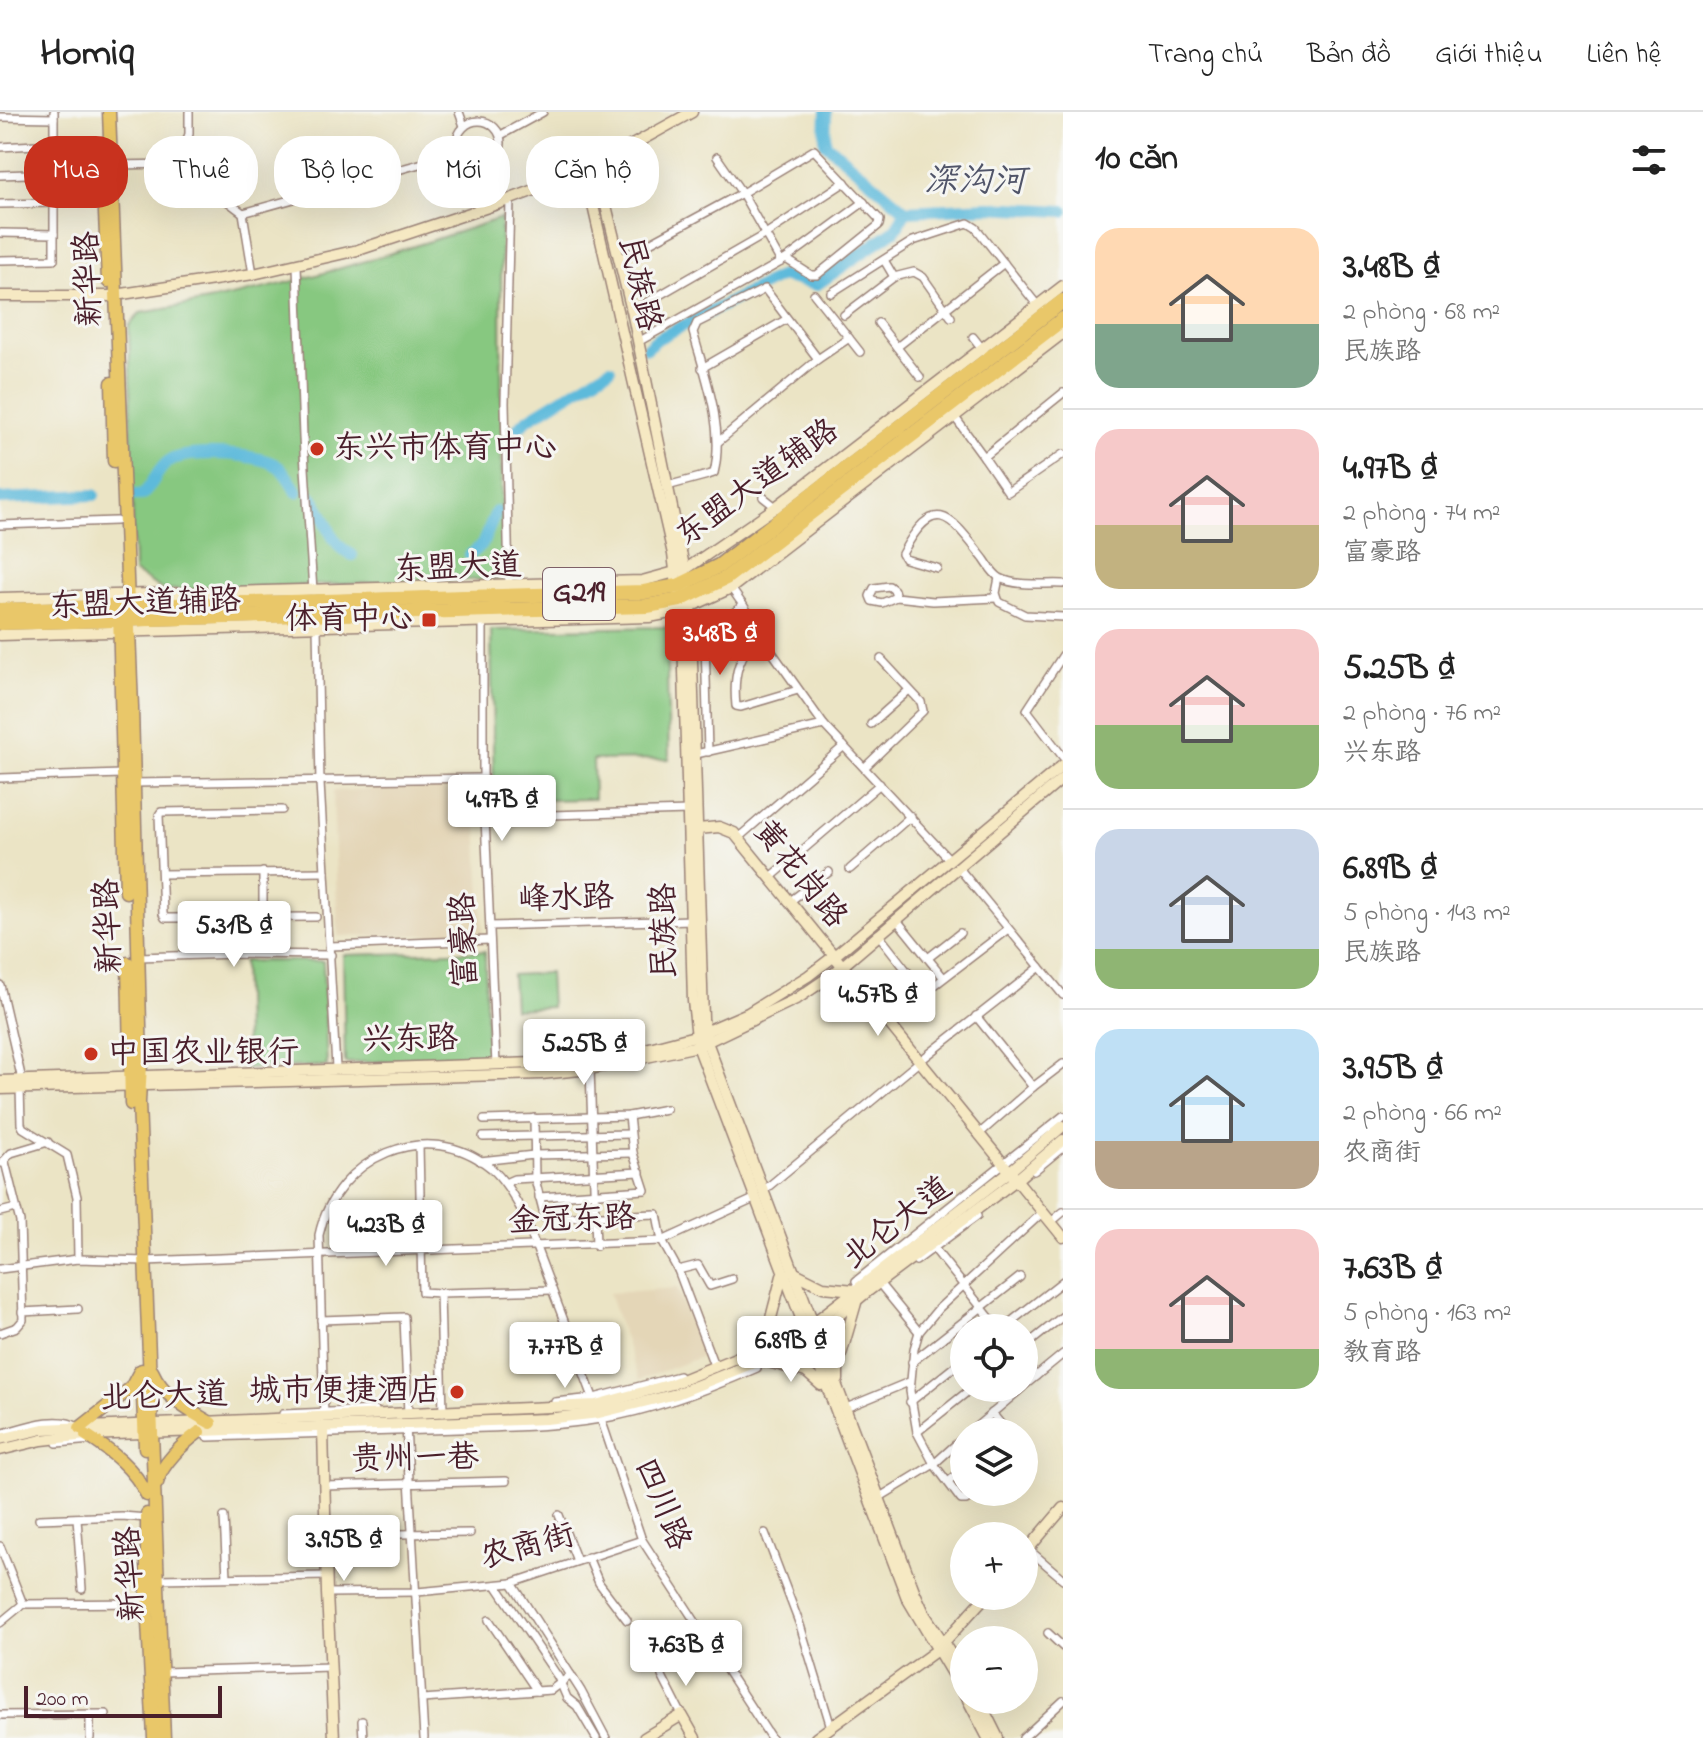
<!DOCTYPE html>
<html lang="vi">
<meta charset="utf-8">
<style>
body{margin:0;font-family:"Indie Flower","LXGW WenKai TC",sans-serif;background:#f6f6f6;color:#222;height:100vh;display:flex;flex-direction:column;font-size:30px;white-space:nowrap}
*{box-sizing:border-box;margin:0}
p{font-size:26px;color:#767676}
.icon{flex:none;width:44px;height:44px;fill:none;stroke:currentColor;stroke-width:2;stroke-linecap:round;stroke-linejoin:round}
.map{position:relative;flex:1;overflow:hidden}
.side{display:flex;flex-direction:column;background:#fff;width:640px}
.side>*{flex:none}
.guide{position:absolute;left:24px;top:24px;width:760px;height:72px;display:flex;gap:16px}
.controls{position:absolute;left:950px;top:1202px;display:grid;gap:16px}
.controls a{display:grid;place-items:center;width:88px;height:88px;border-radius:50%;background:#fff;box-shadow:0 8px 32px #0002;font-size:40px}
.scale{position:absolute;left:24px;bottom:20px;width:198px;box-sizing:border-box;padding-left:8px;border:4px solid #4a1f2b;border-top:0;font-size:22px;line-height:28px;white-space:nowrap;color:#4a1f2b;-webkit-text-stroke:6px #f6f6f2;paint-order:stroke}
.price{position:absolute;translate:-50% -68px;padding:0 18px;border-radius:8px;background:#fff;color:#222;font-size:26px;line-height:52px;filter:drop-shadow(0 2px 4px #0008)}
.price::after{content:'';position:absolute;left:50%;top:48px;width:24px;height:18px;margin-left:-12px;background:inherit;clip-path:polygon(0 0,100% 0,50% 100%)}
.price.selected{background:#c8321e;color:#fff}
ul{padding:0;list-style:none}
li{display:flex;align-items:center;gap:24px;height:200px;padding:0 32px}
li+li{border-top:2px solid #e0e0e0}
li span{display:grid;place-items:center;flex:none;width:224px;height:160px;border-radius:24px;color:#555}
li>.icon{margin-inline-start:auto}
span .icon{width:96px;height:96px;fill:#fffc;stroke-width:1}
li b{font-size:34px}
h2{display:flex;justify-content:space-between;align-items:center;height:96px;padding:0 32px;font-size:34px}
.chip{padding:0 28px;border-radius:32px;background:#fff;box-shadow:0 8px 32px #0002;font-size:28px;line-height:72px}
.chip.selected{background:#c8321e;color:#fff}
header{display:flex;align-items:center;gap:48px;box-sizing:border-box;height:112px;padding:0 40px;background:#fff;border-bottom:2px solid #e0e0e0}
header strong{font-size:38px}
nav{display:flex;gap:44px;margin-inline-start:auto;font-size:28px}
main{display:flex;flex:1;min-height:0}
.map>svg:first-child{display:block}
</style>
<header>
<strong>Homiq</strong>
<nav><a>Trang chủ</a><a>Bản đồ</a><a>Giới thiệu</a><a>Liên hệ</a></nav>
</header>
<main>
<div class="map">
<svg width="1063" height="1626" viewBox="0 0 1063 1626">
<rect width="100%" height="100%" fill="#f6f6f2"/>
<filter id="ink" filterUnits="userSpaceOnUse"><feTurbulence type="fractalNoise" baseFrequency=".0125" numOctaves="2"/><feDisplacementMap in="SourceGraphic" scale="16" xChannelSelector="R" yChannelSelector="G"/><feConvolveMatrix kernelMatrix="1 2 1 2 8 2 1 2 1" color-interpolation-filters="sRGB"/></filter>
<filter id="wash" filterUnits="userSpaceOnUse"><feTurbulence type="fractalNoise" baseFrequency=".006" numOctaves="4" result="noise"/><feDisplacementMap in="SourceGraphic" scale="32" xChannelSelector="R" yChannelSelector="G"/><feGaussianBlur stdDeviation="1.8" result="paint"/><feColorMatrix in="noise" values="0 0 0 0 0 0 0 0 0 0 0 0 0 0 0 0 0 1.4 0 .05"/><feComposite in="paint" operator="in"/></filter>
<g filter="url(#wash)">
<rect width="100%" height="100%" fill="#ebe4c5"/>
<g fill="#e4d6b7">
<polygon points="475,673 483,822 338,824 333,679"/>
<polygon points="677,1176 703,1244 639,1268 609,1181"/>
</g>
<g fill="#87c880" stroke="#687456" stroke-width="2">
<path d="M501,106L502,467L163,478L134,460L129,214L140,201C263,183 383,145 501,106Z"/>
<polygon points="666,515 669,647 593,648 594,687 494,689 491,518"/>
<polygon points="485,839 487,946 345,951 343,843"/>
<polygon points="243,849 323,849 327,954 246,956"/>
<polygon points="549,861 551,895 514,897 512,863"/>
</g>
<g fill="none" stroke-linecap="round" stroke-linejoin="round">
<g stroke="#5dbadb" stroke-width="12">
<polyline points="826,0 825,31 906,99"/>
<polyline points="906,99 989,95 1063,99"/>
<polyline points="647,236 657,227 781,164 816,173 895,118 906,99"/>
<polyline points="519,315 528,307 610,257"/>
<path d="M134,383H142C153,374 157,357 169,349C189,337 260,341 279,355C286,361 292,372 297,380"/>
<path d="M312,385C328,404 327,431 352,443"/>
<polyline points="0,387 94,383"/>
<polyline points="470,443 482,433 496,400"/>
</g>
</g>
</g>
<g filter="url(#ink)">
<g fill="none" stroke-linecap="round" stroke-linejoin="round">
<g stroke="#9a8278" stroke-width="10">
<g id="street">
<polyline points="459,0 464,14"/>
<polyline points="0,5 54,6"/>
<circle cx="479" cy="31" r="22"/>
<polyline points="501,23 543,0"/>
<polyline points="0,35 54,32"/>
<polyline points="178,52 189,22 189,0"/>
<polyline points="111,53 178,52 243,101 253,162"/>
<polyline points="0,63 54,61"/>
<polyline points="0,92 54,91"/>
<polyline points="243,101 459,41"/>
<polyline points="0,121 54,122"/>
<polyline points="620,147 742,81 814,38 880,108 879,113 817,163 811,163 786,147 781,150 742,81 717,45"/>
<polyline points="786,147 864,90"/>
<polyline points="0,148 54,147 54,0"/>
<polyline points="884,148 894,165 914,160 923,165 951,205"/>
<polyline points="297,153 303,325 313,479"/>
<polyline points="831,181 913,129 968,111 976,116 1038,194"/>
<polyline points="632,199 764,123 845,70"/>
<polyline points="844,203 894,165"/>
<polyline points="878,211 920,265"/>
<polyline points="973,225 984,239"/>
<polyline points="849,226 860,240"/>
<polyline points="638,230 781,150"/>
<polyline points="897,235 1004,151"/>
<polyline points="702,256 787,207"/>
<polyline points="954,304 984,345 1063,281"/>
<polyline points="718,330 818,247 849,226 814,182"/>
<polyline points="984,345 1008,380 1063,342"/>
<path d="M667,374L708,363L714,361C725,315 705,264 693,220L697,211L765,177L818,247"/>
<polyline points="763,385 777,396"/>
<polyline points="0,413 116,409"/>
<path d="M937,456L905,447L902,442C935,380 950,404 984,447C989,454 993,462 1000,466C1017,475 1045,471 1063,472"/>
<polyline points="999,466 996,481 999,490 1025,503 1063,505"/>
<polyline points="509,472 505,291 510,87"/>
<polyline points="731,476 764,523"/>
<polyline points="896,485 894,478 889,474 874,476 870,484 872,489 882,491 896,485 933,489 996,486"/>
<polyline points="483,509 483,661 496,953"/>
<polyline points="317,514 320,671 336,956"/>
<polyline points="1063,543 1027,598 1063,645"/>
<path d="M798,578L741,595L736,594C733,565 737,539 764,523L767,533L824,613"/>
<polyline points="871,612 909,578"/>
<polyline points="708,640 705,527 710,520 743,493"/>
<polyline points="696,642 824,613 950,748"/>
<polyline points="865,655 923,599 921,590 881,547"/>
<polyline points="0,666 122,662"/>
<polyline points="133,671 483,666"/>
<polyline points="282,698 161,700 159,703 163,802 165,806 171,806 316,805"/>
<polyline points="485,705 689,699"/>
<polyline points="738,726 844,634"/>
<polyline points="958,755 1063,883"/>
<polyline points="850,757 911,704"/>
<polyline points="162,762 325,760"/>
<polyline points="770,766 880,672"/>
<polyline points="789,790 829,760"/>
<polyline points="263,806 263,760"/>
<polyline points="896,807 943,865"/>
<polyline points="490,814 692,808"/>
<polyline points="878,822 924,881"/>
<polyline points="330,834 490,828"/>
<polyline points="138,845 236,842 331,843"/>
<polyline points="928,846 960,821"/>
<polyline points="0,873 22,968"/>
<polyline points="914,889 1008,817"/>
<polyline points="976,904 1033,975 979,1022"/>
<polyline points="590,957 596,1134"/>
<polyline points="1033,975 1063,952"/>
<polyline points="20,976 21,1012 23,1016 67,1043 77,1085 78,1147"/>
<polyline points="534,1006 535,1067 545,1106 657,1102 662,1129 678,1158 715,1256"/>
<polyline points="484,1008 629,1004 666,997"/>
<polyline points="483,1025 630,1022"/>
<polyline points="419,1033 422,1180 440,1181"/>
<polyline points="480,1049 534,1043 633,1041"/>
<polyline points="2,1051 11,1041 48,1030"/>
<polyline points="1034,1059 1063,1035"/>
<polyline points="505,1071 514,1067 640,1060"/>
<polyline points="763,1079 920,949 1040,855"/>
<polyline points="539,1085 645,1078 633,1041 629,1004"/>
<polyline points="0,1100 16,1096"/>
<polyline points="1051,1110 1063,1100"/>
<polyline points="932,1134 998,1216"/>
<polyline points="916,1149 977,1104"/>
<polyline points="0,1157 78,1147 145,1149 662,1129 754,1087"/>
<polyline points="678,1158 698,1153 710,1174 732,1167"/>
<polyline points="879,1171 919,1220"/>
<polyline points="859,1175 856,1169 1063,1004"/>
<polyline points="22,1200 78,1197"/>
<polyline points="321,1208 404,1205 408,1302"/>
<polyline points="1003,1216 1063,1169"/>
<polyline points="0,1221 17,1215 23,1208 20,1110 5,1050"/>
<polyline points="1024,1235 1063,1204"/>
<polyline points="1024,1249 1036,1264"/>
<polyline points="912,1250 1020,1165"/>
<polyline points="1024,1274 1063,1242"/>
<polyline points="555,1290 594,1286 679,1264"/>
<polyline points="910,1290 964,1247"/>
<polyline points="846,1296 909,1270"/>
<polyline points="443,1301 440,1181 552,1178"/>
<polyline points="992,1301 1007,1320"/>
<polyline points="283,1302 375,1298"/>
<path d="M324,1305L319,1123C336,1045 426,1004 491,1056C505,1068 514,1085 523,1101L599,1301L642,1428L771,1626"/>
<polyline points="406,1315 424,1626"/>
<polyline points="917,1320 972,1276"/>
<polyline points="970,1320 1022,1276"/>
<path d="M201,1321L208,1325C292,1322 376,1320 459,1317C506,1315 553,1315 600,1307C654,1298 707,1278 757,1256V1251"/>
<path d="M0,1322C23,1316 57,1302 78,1315"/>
<polyline points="57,1331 92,1328"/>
<polyline points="948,1370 964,1357"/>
<polyline points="324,1374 506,1369"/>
<polyline points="976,1380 966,1388 961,1388 934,1352 917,1320 910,1279 914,1237 919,1220 938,1197 1043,1100"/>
<polyline points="880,1385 934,1352 964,1325"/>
<polyline points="559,1403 577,1449"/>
<polyline points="224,1405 227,1465"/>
<polyline points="77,1406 82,1477"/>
<polyline points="39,1407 122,1404 147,1406"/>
<polyline points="765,1421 800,1513 831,1615"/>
<polyline points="326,1423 470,1421"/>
<polyline points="0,1434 23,1492"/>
<polyline points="1028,1437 1063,1467"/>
<polyline points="588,1445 599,1471 627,1508"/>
<polyline points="158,1467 327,1464"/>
<polyline points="512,1471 581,1579 606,1626"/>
<polyline points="496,1473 558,1565 567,1586 577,1594 596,1626"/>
<polyline points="327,1481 417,1480 512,1471 642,1428"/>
<polyline points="489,1508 537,1579"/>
<polyline points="0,1511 23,1492 147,1491"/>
<polyline points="1048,1521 1063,1535"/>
<polyline points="162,1560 331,1555"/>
<polyline points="662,1564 682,1603"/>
<polyline points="422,1587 551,1578 571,1563"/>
<polyline points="0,1603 106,1602"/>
<polyline points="362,1609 363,1626"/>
<polyline points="90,1626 90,1602"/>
<polyline points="1023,1626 1063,1589"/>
</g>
</g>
<g stroke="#9a8278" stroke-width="13">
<g id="secondary">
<polyline points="596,53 632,199 690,484 703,907 707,930 915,1481 925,1503 964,1562"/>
<polyline points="585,59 673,442 683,521 693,889 698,934 907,1486 964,1582"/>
<polyline points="0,184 109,184 253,162 358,138 500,91 585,59 692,0"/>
<polyline points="0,486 642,469 686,457 776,395 1063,174"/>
<polyline points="0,523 649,505 681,499 731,476 1063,221"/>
<polyline points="698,717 719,715 734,721 1063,1125"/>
<polyline points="0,969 562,950 634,940 695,924 748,901 808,864 833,845 1063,653"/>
<polyline points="0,977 541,962 590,957 698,934 798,886 832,863 1063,666"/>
<polyline points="793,1160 823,1175 855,1178"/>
<polyline points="756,1238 771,1206 782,1164"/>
<polyline points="764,1249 806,1260 821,1273"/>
<polyline points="838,1268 838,1253 856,1191"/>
<polyline points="323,1316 327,1481 334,1626"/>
<polyline points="0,1327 43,1317 596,1293 672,1272 804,1218 1009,1060 1063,1014"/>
<polyline points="0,1338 42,1328 86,1323 546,1307 599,1301 676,1282 808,1229 868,1179 1016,1068 1063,1028"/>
<polyline points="1024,1442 1063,1396"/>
<polyline points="968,1588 988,1626"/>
<polyline points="979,1588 998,1626"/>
<polyline points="644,1626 682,1603 695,1626"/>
<polyline points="816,1626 937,1538 986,1484"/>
</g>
</g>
<g stroke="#9a8278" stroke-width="15">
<g id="primary">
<polyline points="109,0 132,595 141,952 139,990 164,1626"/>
<polyline points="104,79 108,169"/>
<polyline points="112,271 114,349"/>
<polyline points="119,499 126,780"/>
<polyline points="128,851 131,992"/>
<polyline points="142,1258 145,1336"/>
<path d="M152,1259C162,1283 189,1299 211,1311"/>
<polyline points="80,1316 131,1276 140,1259"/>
<path d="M86,1323C111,1339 134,1356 147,1383"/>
<path d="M157,1371C161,1352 184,1331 199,1320"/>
<polyline points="147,1402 147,1491 154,1626"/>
</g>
</g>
<g stroke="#9a8278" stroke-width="17">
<g id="highway">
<polyline points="0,498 644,480 678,474 719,454 1063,189"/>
<polyline points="0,511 647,494 680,488 726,466 1063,207"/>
</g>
</g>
<use href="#street" stroke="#fff" stroke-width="7"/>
<use href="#secondary" stroke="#f6e9c3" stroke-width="10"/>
<use href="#primary" stroke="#e9c769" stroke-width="12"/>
<use href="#highway" stroke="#e9c769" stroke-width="14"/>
</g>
</g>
<g fill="#c8321e" stroke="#f6f6f2" stroke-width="3">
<circle cx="317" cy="337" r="8"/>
<rect x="421" y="500" width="16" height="16" rx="4"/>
<circle cx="91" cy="942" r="8"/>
<circle cx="457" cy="1280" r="8"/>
</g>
<g text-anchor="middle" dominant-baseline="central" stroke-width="6" stroke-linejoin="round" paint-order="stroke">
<rect fill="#f6f6f2" stroke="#7e6067" stroke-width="2" x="543" y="456" width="72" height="52" rx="6"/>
<g font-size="30" font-weight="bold" fill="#4a1f2b">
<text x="579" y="482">G219</text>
</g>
<g font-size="32" fill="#4a1f2b" stroke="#f6f6f2">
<text transform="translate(90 167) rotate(-92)">新华路</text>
<text transform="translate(638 172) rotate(77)">民族路</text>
<text transform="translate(758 372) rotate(-36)">东盟大道辅路</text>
<text transform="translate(458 457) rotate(-2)">东盟大道</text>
<text transform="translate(145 493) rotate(-2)">东盟大道辅路</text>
<text transform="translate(799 763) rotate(51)">黄花岗路</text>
<text transform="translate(566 788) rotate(-2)">峰水路</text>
<text transform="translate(110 814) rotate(-92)">新华路</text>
<text transform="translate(666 819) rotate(-91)">民族路</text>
<text transform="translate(466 828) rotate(-92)">富豪路</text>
<text transform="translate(410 929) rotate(-1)">兴东路</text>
<text transform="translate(572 1109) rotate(-2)">金冠东路</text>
<text transform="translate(898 1112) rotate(-38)">北仑大道</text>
<text transform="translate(164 1286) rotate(-2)">北仑大道</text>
<text transform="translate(415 1348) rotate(-1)">贵州一巷</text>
<text transform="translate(661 1393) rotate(67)">四川路</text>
<text transform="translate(528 1436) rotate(-15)">农商街</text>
<text transform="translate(132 1462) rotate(-93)">新华路</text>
</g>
<g font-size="32" fill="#4a1f2b" stroke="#f6f6f2" text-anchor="start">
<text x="333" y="337">东兴市体育中心</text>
<text x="413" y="508" text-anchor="end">体育中心</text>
<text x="107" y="942">中国农业银行</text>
<text x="441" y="1280" text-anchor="end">城市便捷酒店</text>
</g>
<g font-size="34" font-style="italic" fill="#515569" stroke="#f6f6f2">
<text x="975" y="71">深沟河</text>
</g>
</g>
</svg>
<div class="controls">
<a><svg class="icon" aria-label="locate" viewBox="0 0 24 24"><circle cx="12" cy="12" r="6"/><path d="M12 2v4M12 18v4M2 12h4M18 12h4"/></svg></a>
<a><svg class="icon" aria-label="layers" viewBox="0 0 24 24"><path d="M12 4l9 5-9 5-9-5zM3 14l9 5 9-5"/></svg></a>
<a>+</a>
<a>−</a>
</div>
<div class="scale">200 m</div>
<b class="price selected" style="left:720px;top:565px">3.48B ₫</b>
<b class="price" style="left:502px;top:731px">4.97B ₫</b>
<b class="price" style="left:234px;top:857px">5.31B ₫</b>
<b class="price" style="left:878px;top:926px">4.57B ₫</b>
<b class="price" style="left:584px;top:975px">5.25B ₫</b>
<b class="price" style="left:386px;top:1156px">4.23B ₫</b>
<b class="price" style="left:791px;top:1272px">6.89B ₫</b>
<b class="price" style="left:565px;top:1278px">7.77B ₫</b>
<b class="price" style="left:344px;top:1471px">3.95B ₫</b>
<b class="price" style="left:686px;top:1576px">7.63B ₫</b>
<div class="guide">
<a class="chip selected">Mua</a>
<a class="chip">Thuê</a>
<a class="chip">Bộ lọc</a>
<a class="chip">Mới</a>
<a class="chip">Căn hộ</a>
</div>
</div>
<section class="side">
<h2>10 căn<svg class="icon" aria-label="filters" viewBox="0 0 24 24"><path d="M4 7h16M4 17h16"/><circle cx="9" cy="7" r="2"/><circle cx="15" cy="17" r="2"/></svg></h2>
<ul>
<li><span style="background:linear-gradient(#ffd9b3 60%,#7fa58c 0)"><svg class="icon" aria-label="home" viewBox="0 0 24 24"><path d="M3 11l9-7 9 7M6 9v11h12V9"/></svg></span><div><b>3.48B ₫</b><p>2 phòng · 68 m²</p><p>民族路</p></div></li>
<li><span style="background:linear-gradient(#f6c9c9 60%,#c2b280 0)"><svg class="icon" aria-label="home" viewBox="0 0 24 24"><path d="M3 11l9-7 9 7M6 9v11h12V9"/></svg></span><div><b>4.97B ₫</b><p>2 phòng · 74 m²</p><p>富豪路</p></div></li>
<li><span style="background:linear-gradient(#f6c9c9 60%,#8fb573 0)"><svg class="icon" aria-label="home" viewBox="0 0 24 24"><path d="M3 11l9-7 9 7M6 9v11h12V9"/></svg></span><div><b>5.25B ₫</b><p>2 phòng · 76 m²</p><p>兴东路</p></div></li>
<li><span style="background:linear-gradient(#c9d6e8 75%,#8fb573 0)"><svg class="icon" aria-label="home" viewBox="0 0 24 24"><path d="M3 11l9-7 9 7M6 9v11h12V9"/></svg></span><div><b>6.89B ₫</b><p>5 phòng · 143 m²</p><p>民族路</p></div></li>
<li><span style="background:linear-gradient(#bfe0f5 70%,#b9a48a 0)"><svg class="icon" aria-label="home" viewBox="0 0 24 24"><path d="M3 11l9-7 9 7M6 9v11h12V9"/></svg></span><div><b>3.95B ₫</b><p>2 phòng · 66 m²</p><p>农商街</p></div></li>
<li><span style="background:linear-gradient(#f6c9c9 75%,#8fb573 0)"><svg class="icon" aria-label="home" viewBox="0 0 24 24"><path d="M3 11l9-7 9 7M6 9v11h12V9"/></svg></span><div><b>7.63B ₫</b><p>5 phòng · 163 m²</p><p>教育路</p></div></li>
</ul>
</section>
</main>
